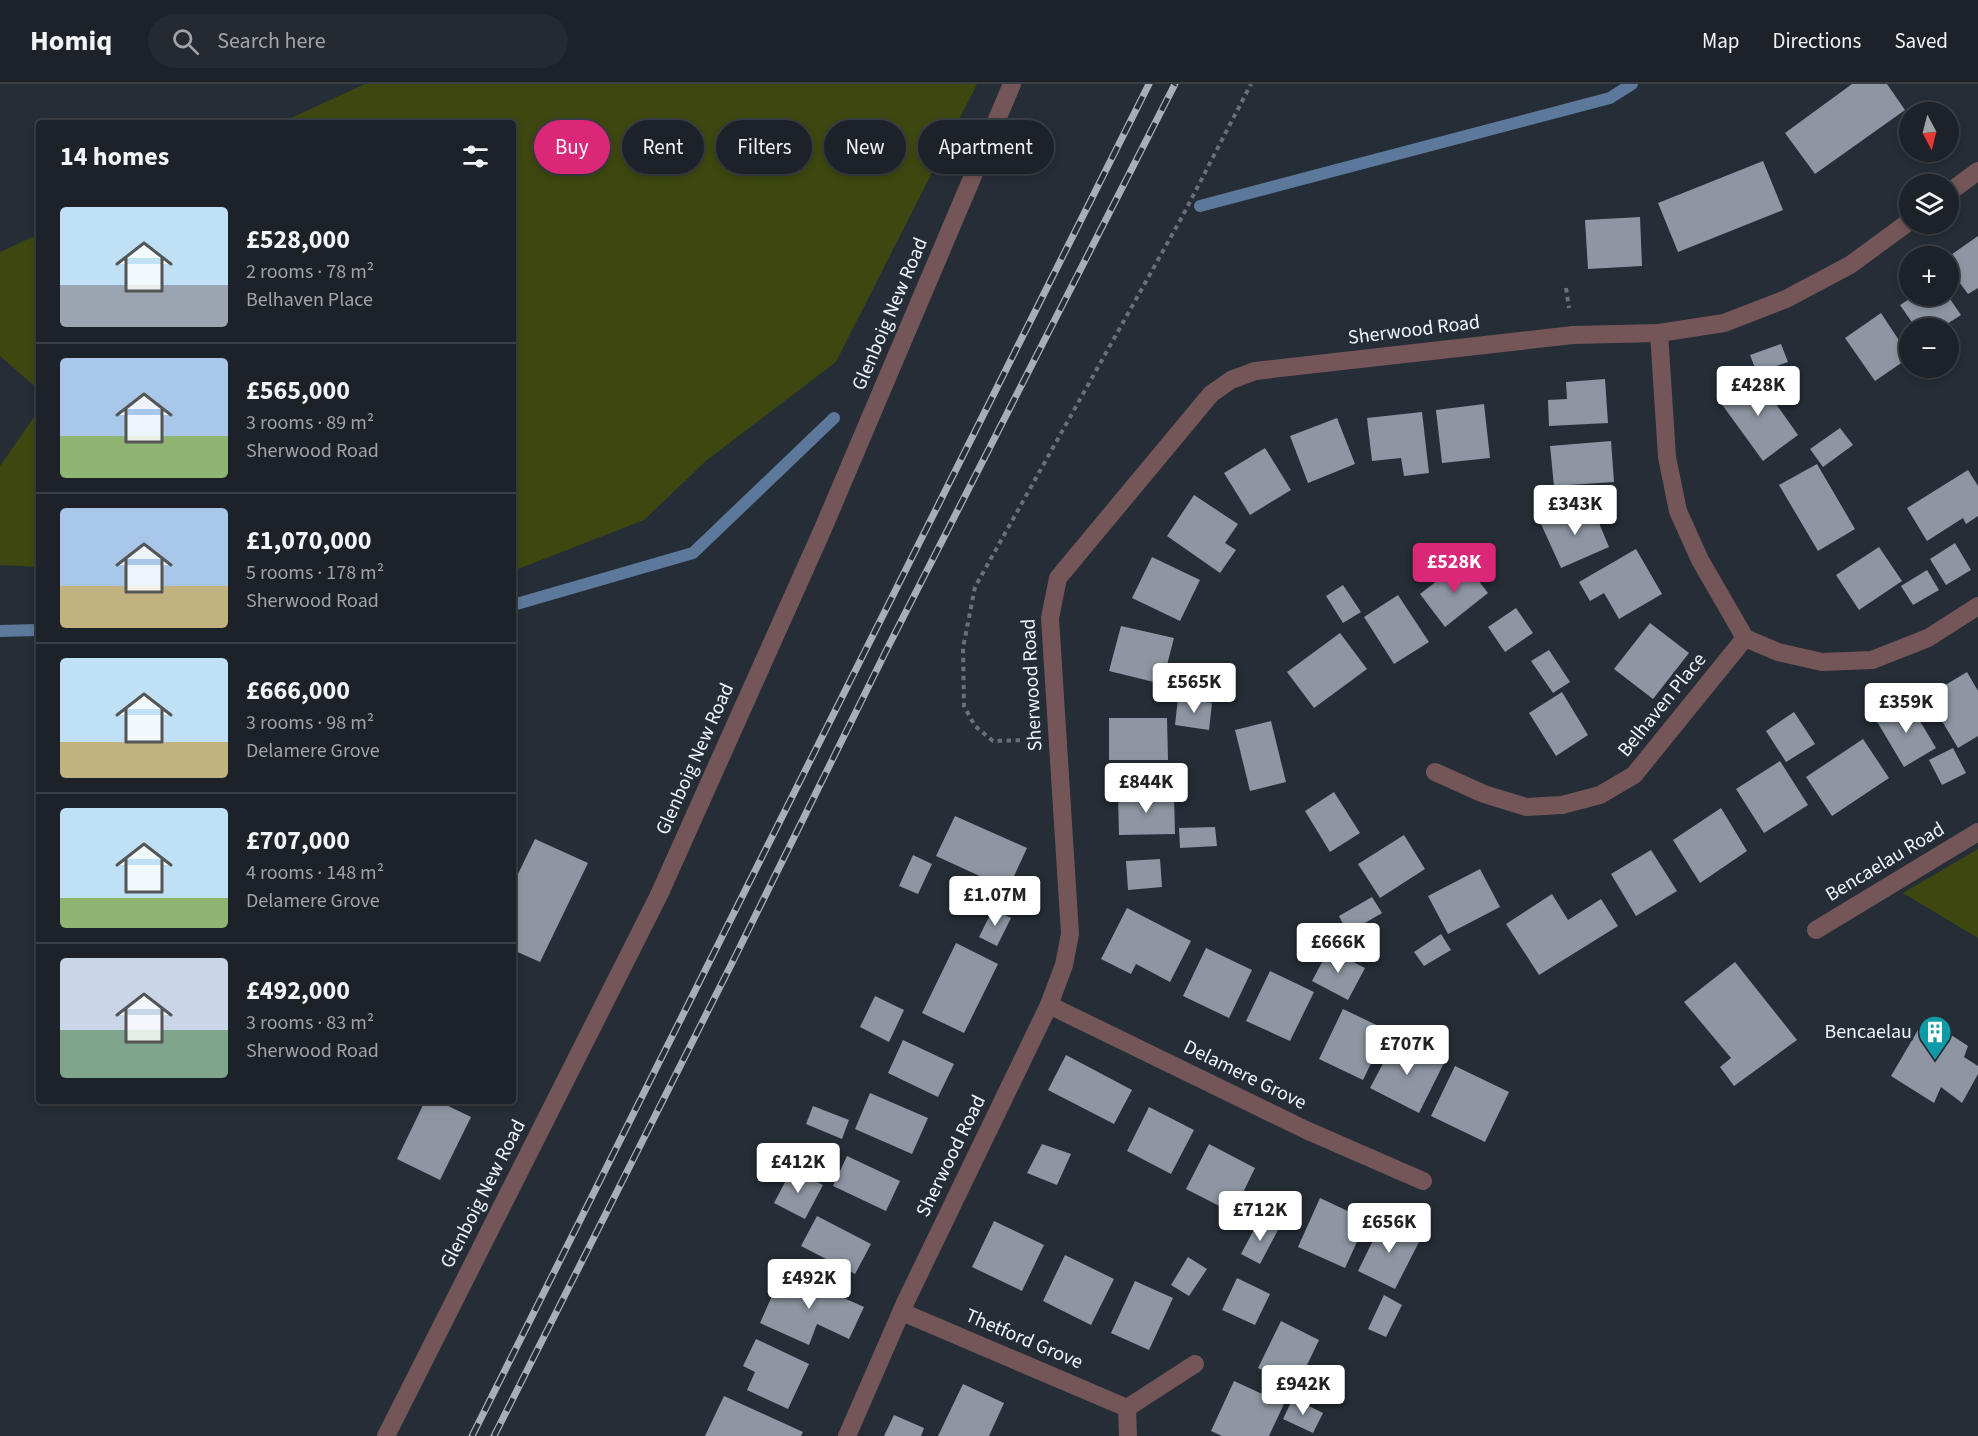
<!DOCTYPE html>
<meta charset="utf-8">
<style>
body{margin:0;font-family:"Source Sans 3",sans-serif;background:#252a30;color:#f1f3f6;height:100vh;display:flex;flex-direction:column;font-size:22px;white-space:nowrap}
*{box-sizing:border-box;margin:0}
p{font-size:20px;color:#a0a4a8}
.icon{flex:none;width:33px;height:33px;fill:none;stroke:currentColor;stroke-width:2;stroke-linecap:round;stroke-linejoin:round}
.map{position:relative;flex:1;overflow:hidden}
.sheet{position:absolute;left:36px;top:36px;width:480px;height:984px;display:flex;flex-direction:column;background:#1c2228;border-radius:6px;box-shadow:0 3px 9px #0003,0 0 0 2px #3a3f45}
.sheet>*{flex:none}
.banner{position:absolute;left:534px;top:36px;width:570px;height:54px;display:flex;gap:12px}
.needle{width:39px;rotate:173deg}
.controls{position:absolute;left:1899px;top:18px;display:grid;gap:12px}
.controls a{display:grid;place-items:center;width:60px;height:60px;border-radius:50%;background:#1c2228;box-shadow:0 3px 9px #0003,0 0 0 2px #3a3f45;font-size:30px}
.price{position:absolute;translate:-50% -51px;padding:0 14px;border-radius:6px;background:#fff;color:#222;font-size:20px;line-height:39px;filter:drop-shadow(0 2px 3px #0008)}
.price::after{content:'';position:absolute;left:50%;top:36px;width:18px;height:14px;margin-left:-9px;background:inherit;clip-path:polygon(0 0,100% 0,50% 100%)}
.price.on{background:#db2777;color:#fff}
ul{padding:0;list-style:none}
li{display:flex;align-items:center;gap:18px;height:150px;padding:0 24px}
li+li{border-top:2px solid #3a3f45}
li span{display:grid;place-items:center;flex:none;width:168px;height:120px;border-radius:6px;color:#555}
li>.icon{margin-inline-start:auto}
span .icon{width:72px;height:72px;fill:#fffc;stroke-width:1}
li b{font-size:26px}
h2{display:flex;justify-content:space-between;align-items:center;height:72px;padding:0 24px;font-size:26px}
.pill{padding:0 21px;border-radius:27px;background:#1c2228;box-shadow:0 3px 9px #0003,0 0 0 2px #3a3f45;font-size:21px;line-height:54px}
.pill.on{background:#db2777;color:#fff}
header{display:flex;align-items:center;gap:36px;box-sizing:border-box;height:84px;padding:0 30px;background:#1c2228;border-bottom:2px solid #3a3f45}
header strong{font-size:28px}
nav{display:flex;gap:33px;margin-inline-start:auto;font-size:21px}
.search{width:420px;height:54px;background:#252a30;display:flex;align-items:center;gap:15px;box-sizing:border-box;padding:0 21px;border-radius:33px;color:#a0a4a8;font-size:22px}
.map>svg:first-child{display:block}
</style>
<header>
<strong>Homiq</strong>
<div class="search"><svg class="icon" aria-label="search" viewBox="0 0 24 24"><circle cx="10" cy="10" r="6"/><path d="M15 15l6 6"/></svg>Search here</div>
<nav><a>Map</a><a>Directions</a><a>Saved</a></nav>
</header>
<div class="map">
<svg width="1978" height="1352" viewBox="0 0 1978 1352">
<rect width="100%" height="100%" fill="#252d36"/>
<g fill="#3d470f">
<polygon points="365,0 977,0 836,278 707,376 644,436 513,487 513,39 280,39"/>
<polygon points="39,150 39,306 0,272 0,168"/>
<polygon points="39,326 39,483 0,481 0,382"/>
<polygon points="1978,765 1978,854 1903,809"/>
</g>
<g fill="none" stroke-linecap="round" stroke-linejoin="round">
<g stroke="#5c789a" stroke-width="12">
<polyline points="1200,122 1610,14 1632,0"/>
<polyline points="513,521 693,469 834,334"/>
<polyline points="0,547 39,546"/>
</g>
</g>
<g fill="#8d96a2">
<polygon points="1852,0 1887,0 1905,26 1815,90 1785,49"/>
<polygon points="1763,77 1783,126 1678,168 1658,119"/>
<polygon points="1640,133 1642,182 1588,185 1585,136"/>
<polygon points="1978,152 1978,204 1968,210 1948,183 1948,173"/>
<polygon points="1914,212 1948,212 1961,231 1947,240 1955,253 1948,258 1948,244 1916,244 1900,221"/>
<polygon points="1881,229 1910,273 1875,297 1845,254"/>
<polygon points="1781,260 1788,278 1757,289 1750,271"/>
<polygon points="1754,289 1798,351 1763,377 1718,315"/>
<polygon points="1605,295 1608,339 1549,342 1548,316 1567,315 1566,298"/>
<polygon points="1484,320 1490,374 1442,379 1436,326"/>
<polygon points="1422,328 1429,389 1404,392 1401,374 1372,377 1367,334"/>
<polygon points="1337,334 1355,380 1308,399 1290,352"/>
<polygon points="1840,344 1853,361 1823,383 1810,365"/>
<polygon points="1611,357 1614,398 1554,402 1550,362"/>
<polygon points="1265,364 1291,406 1250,431 1224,389"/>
<polygon points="1817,380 1855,445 1818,467 1779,401"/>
<polygon points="1968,386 1978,402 1978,432 1966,440 1963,434 1927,457 1907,424"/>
<polygon points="1194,411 1238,440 1225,459 1236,466 1220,489 1167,452"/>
<polygon points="1591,420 1609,463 1561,484 1541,440"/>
<polygon points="1955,459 1971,486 1946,501 1930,475"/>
<polygon points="1879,463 1902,497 1859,526 1836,491"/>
<polygon points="1636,465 1662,510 1619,535 1604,509 1590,517 1579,498"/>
<polygon points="1152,473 1200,496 1180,537 1132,514"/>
<polygon points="1463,477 1488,509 1445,543 1420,510"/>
<polygon points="1927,486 1939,506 1913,521 1901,502"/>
<polygon points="1343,501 1361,528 1343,539 1326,512"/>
<polygon points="1398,511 1429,558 1394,580 1364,533"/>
<polygon points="1516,524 1533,549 1505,568 1488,543"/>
<polygon points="1650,539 1689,569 1653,615 1614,585"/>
<polygon points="1121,542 1174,554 1162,600 1109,587"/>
<polygon points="1340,549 1367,585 1314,624 1287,588"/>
<polygon points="1549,566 1570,598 1553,609 1531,577"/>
<polygon points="1967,588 1978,607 1978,652 1958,664 1927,612"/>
<polygon points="1562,608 1588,651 1556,672 1529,629"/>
<polygon points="1178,614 1212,619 1209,646 1175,641"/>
<polygon points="1908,617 1936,664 1904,683 1876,636"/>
<polygon points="1794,628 1815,660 1786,678 1766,647"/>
<polygon points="1109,634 1167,634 1168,676 1109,676"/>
<polygon points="1271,637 1286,698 1250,707 1235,646"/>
<polygon points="1863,655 1889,694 1832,732 1806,693"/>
<polygon points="1953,664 1966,689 1942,701 1929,676"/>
<polygon points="1780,677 1808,721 1764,749 1736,705"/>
<polygon points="1334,708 1360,749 1330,768 1305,727"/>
<polygon points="1174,709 1175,750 1119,751 1118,710"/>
<polygon points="1721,724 1747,767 1700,799 1673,756"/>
<polygon points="955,732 1027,764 1008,805 936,772"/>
<polygon points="1215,743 1217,762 1180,764 1179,744"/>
<polygon points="1404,751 1425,785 1380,814 1358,780"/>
<polygon points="535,755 588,779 540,878 513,866 513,800"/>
<polygon points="1651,766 1677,807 1636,832 1611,790"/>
<polygon points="913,771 932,780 918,810 899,802"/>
<polygon points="1160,775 1162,803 1128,806 1126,777"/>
<polygon points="1480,785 1500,823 1448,850 1428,812"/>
<polygon points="1552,810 1568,836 1601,815 1618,842 1539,891 1506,840"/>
<polygon points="1372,813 1382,829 1348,849 1339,832"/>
<polygon points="1127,824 1191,857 1170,898 1136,880 1131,890 1101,875"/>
<polygon points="993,825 1011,834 997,862 979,853"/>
<polygon points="1441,850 1451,866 1424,882 1414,868"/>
<polygon points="956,859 998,880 964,949 922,929"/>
<polygon points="1206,864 1252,886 1229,934 1183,912"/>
<polygon points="1329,865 1365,884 1348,916 1312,897"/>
<polygon points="1735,878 1797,956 1734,1002 1720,983 1731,974 1684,918"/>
<polygon points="1270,887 1314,908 1290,957 1246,937"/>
<polygon points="875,912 904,926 889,958 860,943"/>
<polygon points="1343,925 1387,946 1363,996 1319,975"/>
<polygon points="1925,934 1968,962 1964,973 1978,982 1978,990 1962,1019 1941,1003 1934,1019 1891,992"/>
<polygon points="1396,955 1444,979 1419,1029 1370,1004"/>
<polygon points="903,956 954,980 938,1013 888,989"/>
<polygon points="1066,971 1132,1006 1114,1040 1048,1006"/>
<polygon points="1455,982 1509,1008 1485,1058 1431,1032"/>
<polygon points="870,1009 928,1034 912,1070 855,1045"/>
<polygon points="425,1017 438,1017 471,1033 440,1096 397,1075"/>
<polygon points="813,1022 849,1036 842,1055 806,1040"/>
<polygon points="1149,1023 1194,1046 1171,1090 1127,1067"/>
<polygon points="1042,1060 1071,1070 1057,1101 1027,1089"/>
<polygon points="1209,1060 1255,1084 1233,1129 1186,1105"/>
<polygon points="847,1072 900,1097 886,1127 833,1102"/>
<polygon points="792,1085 823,1101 805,1135 774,1119"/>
<polygon points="1320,1114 1367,1136 1345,1184 1298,1163"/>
<polygon points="817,1132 871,1160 855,1190 801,1162"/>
<polygon points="1259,1136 1278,1146 1260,1180 1241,1170"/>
<polygon points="1383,1136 1421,1154 1395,1205 1358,1187"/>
<polygon points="994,1137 1044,1161 1022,1207 972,1183"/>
<polygon points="1065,1171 1114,1195 1091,1241 1043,1217"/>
<polygon points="1188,1173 1207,1185 1189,1212 1171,1201"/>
<polygon points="783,1187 864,1223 849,1255 817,1240 809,1261 760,1239"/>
<polygon points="1237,1194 1270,1210 1255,1241 1222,1226"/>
<polygon points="1135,1197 1173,1214 1149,1266 1111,1249"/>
<polygon points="1384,1211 1402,1221 1386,1253 1368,1245"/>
<polygon points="1281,1237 1319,1256 1297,1302 1258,1284"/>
<polygon points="756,1255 809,1280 788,1325 747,1306 755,1288 743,1282"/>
<polygon points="1234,1297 1284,1320 1269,1352 1222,1352 1211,1347"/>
<polygon points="963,1300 1004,1319 989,1352 938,1352"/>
<polygon points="724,1312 803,1348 801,1352 705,1352"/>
<polygon points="1293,1314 1323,1329 1313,1349 1283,1335"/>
<polygon points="894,1331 924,1344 921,1352 884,1352"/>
</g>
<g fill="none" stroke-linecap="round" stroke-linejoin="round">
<g stroke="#697078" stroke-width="4" stroke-dasharray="4.5 4.5" stroke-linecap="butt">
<polyline points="1566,204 1569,224"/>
<polyline points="1029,656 993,657 975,642 964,622 963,564 975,503 1182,133 1251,0"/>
</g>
<g stroke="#745658" stroke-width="18">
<polyline points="1948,109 1978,87"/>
<polyline points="1659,249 1667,373 1678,427 1700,476 1745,554 1778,568 1822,578 1872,576 1928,554 1978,522"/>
<polyline points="1435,688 1484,710 1526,723 1562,721 1600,711 1634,691 1745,554"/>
<polyline points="1816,846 1978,748"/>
<polyline points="1049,921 1306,1046 1423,1097"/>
<polyline points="902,1228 1127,1324 1128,1352"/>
<polyline points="1127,1324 1195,1280"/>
<polyline points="386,1352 659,811 822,447 1012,0"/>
<polyline points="847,1352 905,1219 1049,921 1064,881 1070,850 1050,534 1058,494 1211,310 1231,296 1255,287 1573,251 1659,249 1724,239 1786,215 1850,181 1910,137"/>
</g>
<g stroke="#a8aeb5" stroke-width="7">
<g id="rail">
<polyline points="472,1352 1149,0"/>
<polyline points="494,1352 732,879 888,563 1175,0"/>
</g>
</g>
<use href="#rail" stroke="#252d36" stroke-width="4.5" stroke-dasharray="14" stroke-linecap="butt"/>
</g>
<defs>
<g id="building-pin" transform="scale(1.725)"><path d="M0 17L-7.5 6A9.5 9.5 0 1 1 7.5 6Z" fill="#0f9aa8" stroke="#252d36"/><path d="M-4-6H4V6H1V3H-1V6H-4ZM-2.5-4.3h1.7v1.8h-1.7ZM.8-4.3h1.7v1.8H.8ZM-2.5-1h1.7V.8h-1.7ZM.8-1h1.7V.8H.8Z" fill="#fff"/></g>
</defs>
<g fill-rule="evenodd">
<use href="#building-pin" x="1935" y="948"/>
</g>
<g text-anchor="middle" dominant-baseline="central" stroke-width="6" stroke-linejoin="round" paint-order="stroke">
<g font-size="20" fill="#f0f5fb" stroke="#252d36">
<text transform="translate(890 230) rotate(-67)">Glenboig New Road</text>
<text transform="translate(1414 246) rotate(-7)">Sherwood Road</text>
<text transform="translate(1032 601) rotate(-93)">Sherwood Road</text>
<text transform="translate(1662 621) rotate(-51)">Belhaven Place</text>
<text transform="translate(695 675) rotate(-66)">Glenboig New Road</text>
<text transform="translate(1885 778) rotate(-31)">Bencaelau Road</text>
<text transform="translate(1245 991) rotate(26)">Delamere Grove</text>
<text transform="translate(951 1072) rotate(-64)">Sherwood Road</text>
<text transform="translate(483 1110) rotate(-63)">Glenboig New Road</text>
<text transform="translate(1024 1255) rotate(23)">Thetford Grove</text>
</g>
<g font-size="20" fill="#f0f5fb" stroke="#252d36" text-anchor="end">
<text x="1912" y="948">Bencaelau</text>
</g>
</g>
</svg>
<div class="controls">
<a><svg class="needle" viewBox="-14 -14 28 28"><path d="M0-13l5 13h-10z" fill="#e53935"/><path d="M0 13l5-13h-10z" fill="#a0a4a8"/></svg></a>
<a><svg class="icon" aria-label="layers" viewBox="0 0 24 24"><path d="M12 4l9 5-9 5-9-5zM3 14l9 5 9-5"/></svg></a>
<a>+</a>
<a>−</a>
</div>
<b class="price" style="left:1758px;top:333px">£428K</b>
<b class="price" style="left:1575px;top:452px">£343K</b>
<b class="price on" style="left:1454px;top:510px">£528K</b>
<b class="price" style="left:1194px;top:630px">£565K</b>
<b class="price" style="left:1906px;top:650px">£359K</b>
<b class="price" style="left:1146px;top:730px">£844K</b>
<b class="price" style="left:995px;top:843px">£1.07M</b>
<b class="price" style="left:1338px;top:890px">£666K</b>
<b class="price" style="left:1407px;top:992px">£707K</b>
<b class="price" style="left:798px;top:1110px">£412K</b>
<b class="price" style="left:1260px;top:1158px">£712K</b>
<b class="price" style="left:1389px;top:1170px">£656K</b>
<b class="price" style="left:809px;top:1226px">£492K</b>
<b class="price" style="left:1303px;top:1332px">£942K</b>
<div class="banner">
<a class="pill on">Buy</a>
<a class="pill">Rent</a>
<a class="pill">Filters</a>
<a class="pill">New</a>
<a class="pill">Apartment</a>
</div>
<section class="sheet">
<h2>14 homes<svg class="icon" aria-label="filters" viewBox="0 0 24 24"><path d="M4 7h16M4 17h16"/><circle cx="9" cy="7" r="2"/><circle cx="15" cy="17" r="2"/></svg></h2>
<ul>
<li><span style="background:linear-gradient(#bfe0f5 65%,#9aa5b1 0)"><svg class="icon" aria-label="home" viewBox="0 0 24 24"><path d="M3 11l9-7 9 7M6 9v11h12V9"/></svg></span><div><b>£528,000</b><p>2 rooms · 78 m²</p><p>Belhaven Place</p></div></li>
<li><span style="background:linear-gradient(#a9c7e8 65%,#8fb573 0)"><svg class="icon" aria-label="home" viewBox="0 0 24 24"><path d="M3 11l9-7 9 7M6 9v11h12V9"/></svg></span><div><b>£565,000</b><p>3 rooms · 89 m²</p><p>Sherwood Road</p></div></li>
<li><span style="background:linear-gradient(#a9c7e8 65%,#c2b280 0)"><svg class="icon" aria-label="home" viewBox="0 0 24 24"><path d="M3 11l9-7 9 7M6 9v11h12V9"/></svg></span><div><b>£1,070,000</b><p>5 rooms · 178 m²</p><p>Sherwood Road</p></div></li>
<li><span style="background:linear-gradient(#bfe0f5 70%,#c2b280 0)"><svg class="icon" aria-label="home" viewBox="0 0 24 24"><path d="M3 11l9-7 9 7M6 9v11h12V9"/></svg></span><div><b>£666,000</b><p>3 rooms · 98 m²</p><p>Delamere Grove</p></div></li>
<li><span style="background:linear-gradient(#bfe0f5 75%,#8fb573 0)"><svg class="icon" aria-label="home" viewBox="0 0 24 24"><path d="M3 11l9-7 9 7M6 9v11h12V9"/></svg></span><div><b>£707,000</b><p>4 rooms · 148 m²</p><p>Delamere Grove</p></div></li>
<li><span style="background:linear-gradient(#c9d6e8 60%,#7fa58c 0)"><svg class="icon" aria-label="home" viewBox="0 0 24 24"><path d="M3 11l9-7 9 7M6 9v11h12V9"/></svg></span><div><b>£492,000</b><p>3 rooms · 83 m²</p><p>Sherwood Road</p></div></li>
</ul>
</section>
</div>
